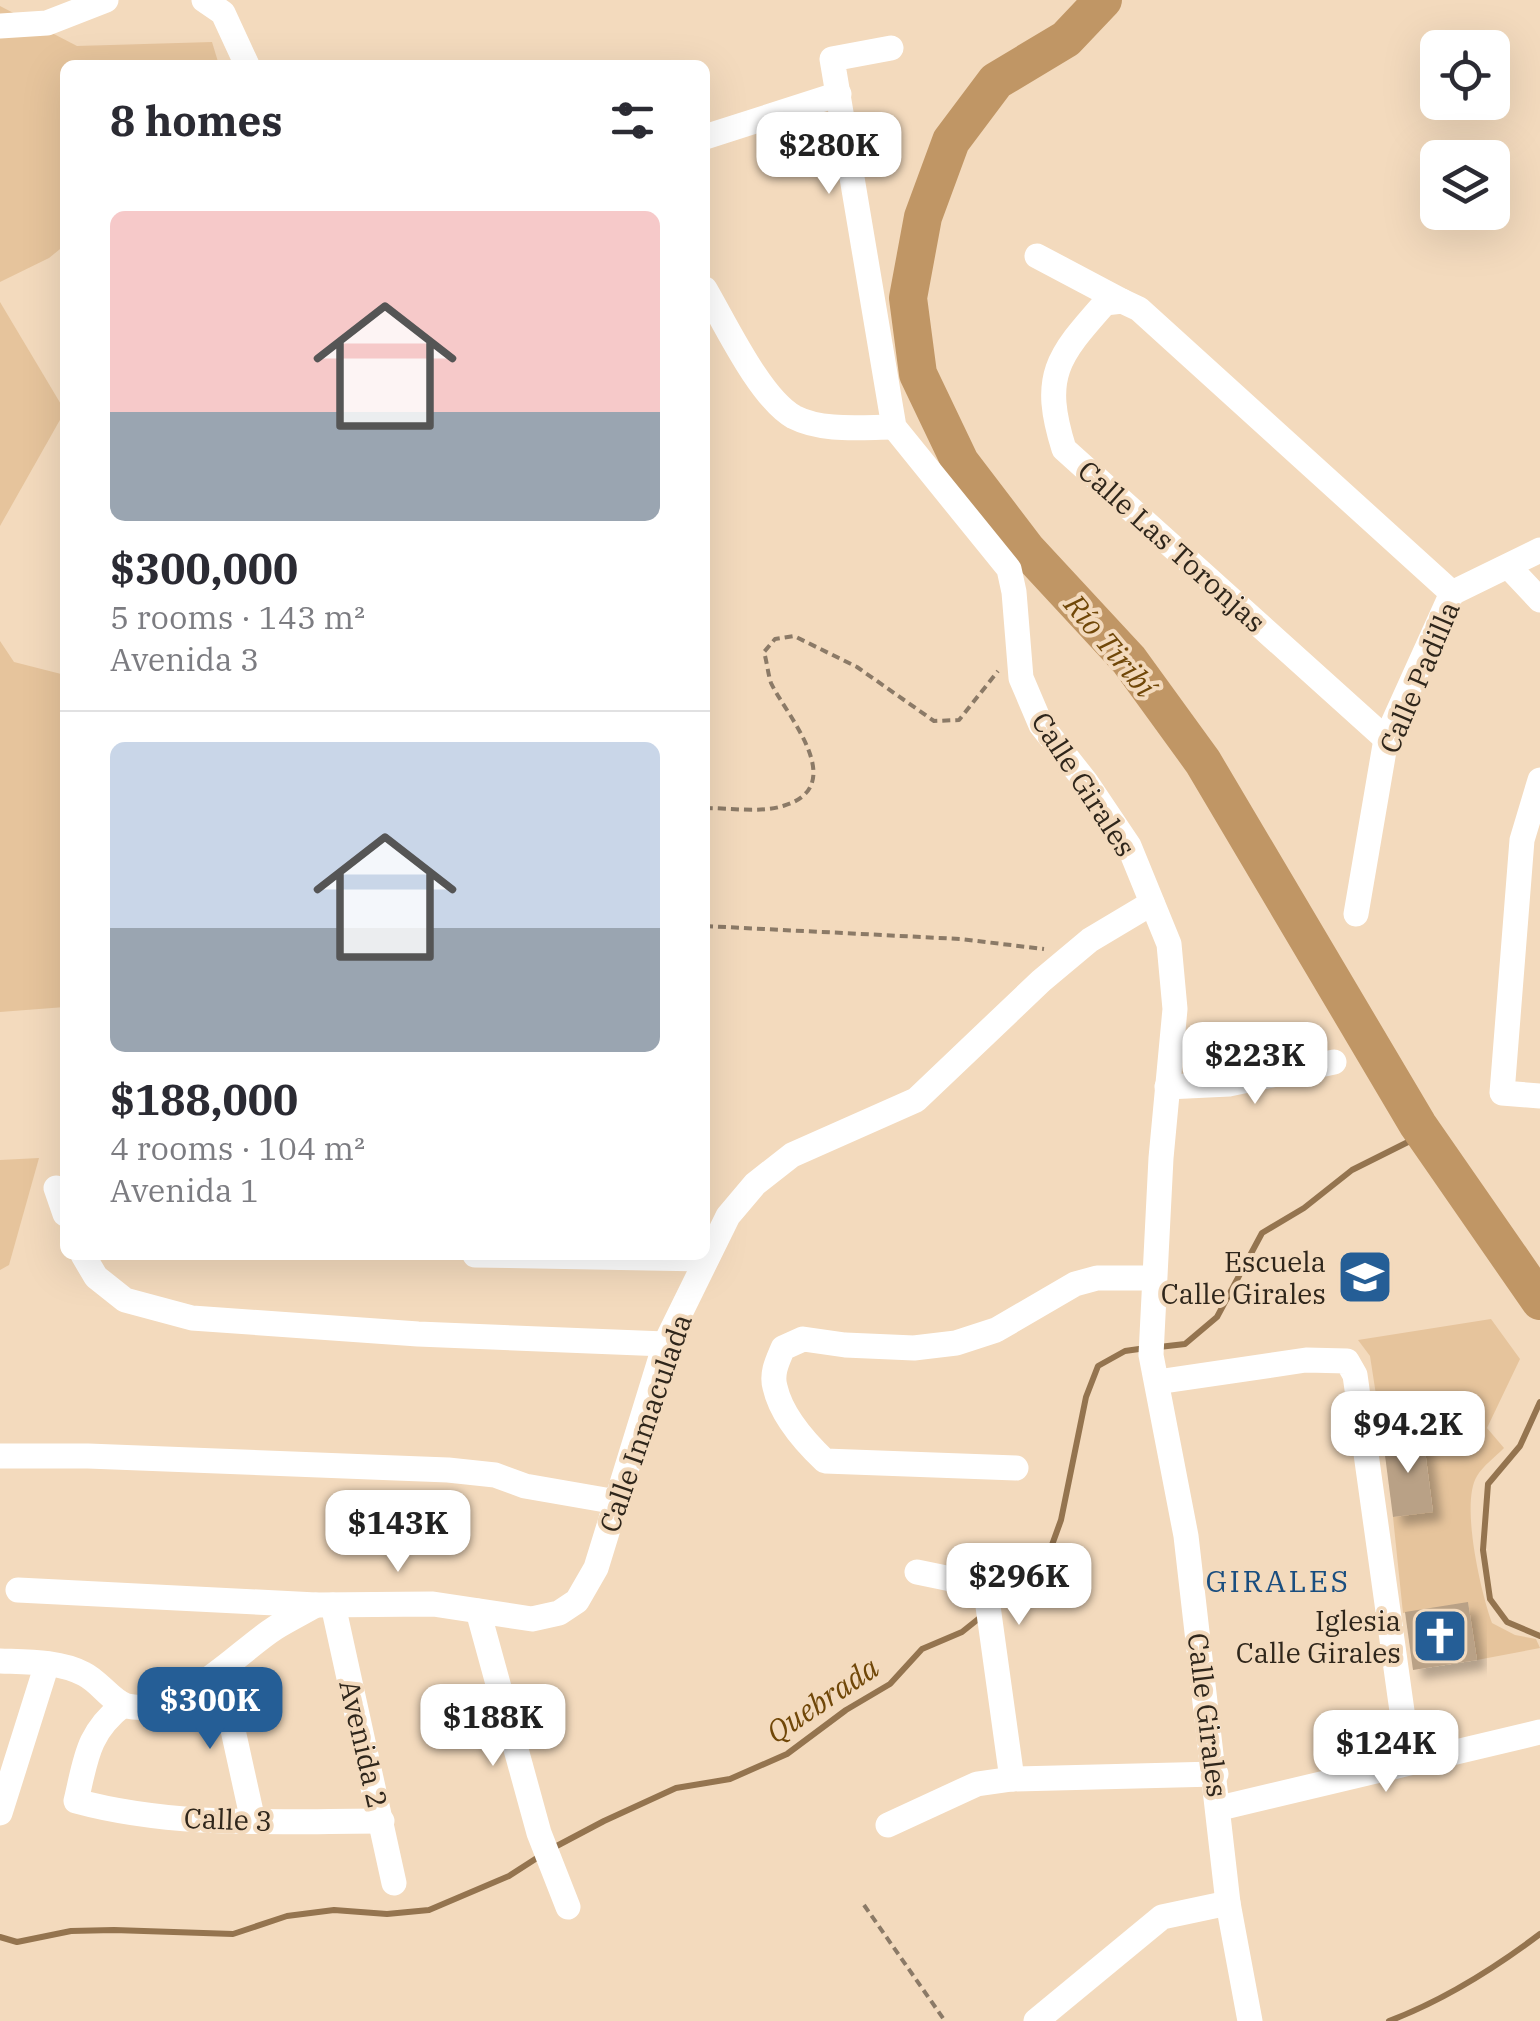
<!DOCTYPE html>
<meta charset="utf-8">
<style>
body{margin:0;font-family:"IBM Plex Serif",serif;background:#f2f2f3;color:#2b2b33;height:100vh;display:flex;flex-direction:column;font-size:38px;white-space:nowrap}
*{box-sizing:border-box;margin:0}
p{font-size:32px;color:#7c7c81}
.icon{flex:none;width:55px;height:55px;fill:none;stroke:currentColor;stroke-width:2;stroke-linecap:round;stroke-linejoin:round}
.map{position:relative;flex:1;overflow:hidden}
.sheet{position:absolute;left:60px;top:60px;width:650px;height:1200px;display:flex;flex-direction:column;background:#fff;border-radius:15px;box-shadow:0 10px 40px #0002}
.sheet>*{flex:none}
.controls{position:absolute;left:1420px;top:30px;display:grid;gap:20px}
.controls a{display:grid;place-items:center;width:90px;height:90px;border-radius:15px;background:#fff;box-shadow:0 10px 40px #0002;font-size:50px}
.price{position:absolute;translate:-50% -85px;padding:0 22px;border-radius:20px;background:#fff;color:#222;font-size:32px;line-height:65px;filter:drop-shadow(0 2px 5px #0008)}
.price::after{content:'';position:absolute;left:50%;top:60px;width:30px;height:22px;margin-left:-15px;background:inherit;clip-path:polygon(0 0,100% 0,50% 100%)}
.price.active{background:#255e96;color:#fff}
ul{padding:0;list-style:none}
li{display:grid;align-content:center;gap:20px;height:530px;padding:0 50px}
li+li{border-top:2px solid #e1e1e2}
li span{display:grid;place-items:center;height:310px;border-radius:15px;color:#555}
li>.icon{margin-inline-start:auto}
span .icon{width:180px;height:180px;fill:#fffc;stroke-width:1}
li b{font-size:42px}
h2{display:flex;justify-content:space-between;align-items:center;height:120px;padding:0 50px;font-size:42px}
.map>svg:first-child{display:block}
</style>
<div class="map">
<svg width="1540" height="2021" viewBox="0 0 1540 2021">
<defs>
<filter id="shadow"><feDropShadow dx="9" dy="9" stdDeviation="5" flood-color="#0004"/></filter>
</defs>
<rect width="100%" height="100%" fill="#f3dabd"/>
<g fill="#e6c49c">
<polygon points="0,6 77,46 212,42 219,65 65,65 65,245 49,258 0,282"/>
<polygon points="0,302 65,411 0,526"/>
<polygon points="0,641 14,662 65,675 65,1007 0,1012"/>
<polygon points="39,1158 9,1265 0,1270 0,1160"/>
<path d="M1491,1319L1520,1359L1487,1428L1504,1448C1495,1457 1483,1466 1477,1476C1460,1503 1481,1593 1492,1623L1515,1635L1536,1639L1540,1648L1477,1660L1468,1603L1403,1613L1393,1517L1433,1511L1423,1435L1383,1440L1370,1356L1358,1340Z"/>
</g>
<g fill="none" stroke-linecap="round" stroke-linejoin="round">
<g stroke="#94744f" stroke-width="6">
<polyline points="1159,1347 1185,1344 1217,1317 1262,1233 1304,1208 1352,1170 1424,1134"/>
<polyline points="1540,1402 1520,1446 1488,1484 1483,1550 1490,1599 1507,1622 1540,1636"/>
<polyline points="995,1605 1044,1567 1061,1520 1086,1397 1098,1366 1125,1351 1146,1348"/>
<polyline points="551,1849 604,1821 676,1788 730,1779 787,1754 846,1710 890,1684 922,1649 962,1632 982,1616"/>
<polyline points="0,1937 17,1942 71,1931 114,1930 233,1934 287,1916 334,1910 387,1914 429,1910 509,1876 540,1856"/>
<path d="M1389,2021C1442,2001 1495,1968 1540,1934"/>
</g>
<polyline stroke="#c09665" stroke-width="38" points="1103,0 1066,39 996,81 951,141 923,217 908,298 918,374 960,462 1027,550 1129,660 1203,762 1418,1125 1540,1301"/>
</g>
<g fill="#b9a186" filter="url(#shadow)">
<polygon points="1423,1435 1433,1512 1393,1517 1383,1440"/>
<polygon points="1468,1602 1477,1660 1413,1670 1405,1612"/>
</g>
<g fill="none" stroke-linecap="round" stroke-linejoin="round">
<g stroke="#8b7a67" stroke-width="4" stroke-dasharray="8 5" stroke-linecap="butt">
<path d="M705,808C729,808 761,813 783,806C851,786 786,715 771,683C768,674 767,662 764,652L775,639L794,636L857,667L934,721L959,720L998,671"/>
<polyline points="705,926 960,939 1044,949"/>
<polyline points="864,1905 945,2021"/>
</g>
<g stroke="#fff" stroke-width="25">
<polyline points="204,0 223,13 247,65"/>
<polyline points="0,26 47,23 106,0"/>
<polyline points="891,48 832,59 894,427 1009,569 1014,592 1021,678 1041,725 1086,782 1129,846 1169,944 1175,1009 1161,1158 1151,1355 1186,1536 1228,1903 1250,2021"/>
<polyline points="705,137 839,94"/>
<polyline points="1037,256 1122,301"/>
<path d="M705,289C725,323 760,398 794,417C823,432 863,427 894,427"/>
<polyline points="1509,567 1540,600"/>
<path d="M1386,739L1064,449C1041,376 1057,357 1105,303L1122,301L1139,309L1452,593"/>
<polyline points="1540,780 1522,840 1502,1093 1540,1096"/>
<polyline points="1356,914 1386,739 1452,593 1540,550"/>
<polyline points="1167,1087 1229,1084 1334,1062"/>
<polyline points="56,1188 65,1214"/>
<polyline points="83,1255 96,1277 125,1300 192,1318 418,1334 665,1344"/>
<polyline points="475,1255 705,1259"/>
<polyline points="1157,1382 1306,1360 1347,1361 1355,1375 1409,1761"/>
<polyline points="0,1456 88,1456 448,1470 495,1475 525,1486 617,1502"/>
<path d="M1016,1468L825,1461C805,1442 781,1414 775,1387C771,1373 778,1360 783,1348L803,1339L845,1345L914,1348L956,1343L996,1330L1075,1284L1097,1278H1153"/>
<polyline points="917,1572 980,1585 987,1599 1012,1779"/>
<polyline points="18,1590 316,1605 433,1604 532,1619 559,1613 577,1601 596,1568 665,1344 728,1216 755,1184 792,1155 916,1100 1041,981 1090,940 1152,903"/>
<polyline points="333,1605 394,1883"/>
<polyline points="478,1611 539,1833 568,1907"/>
<path d="M0,1661C27,1662 59,1661 84,1674C99,1681 112,1702 127,1706C180,1718 236,1653 275,1628C288,1620 302,1613 316,1605"/>
<polyline points="220,1671 253,1821"/>
<path d="M123,1705C87,1733 86,1759 76,1801C175,1828 280,1821 382,1821"/>
<polyline points="1220,1808 1540,1732"/>
<polyline points="0,1813 47,1664"/>
<polyline points="888,1825 977,1784 1012,1779 1216,1774"/>
<polyline points="1036,2021 1162,1917 1228,1903"/>
</g>
</g>
<defs>
<g id="school-square" transform="scale(2.875)"><rect x="-9" y="-9" width="18" height="18" rx="4" fill="#255e96" stroke="#f3dabd"/><path d="M0-5L7-2L0 1L-7-2ZM-4 1L0 2.5L4 1V4Q0 6-4 4Z" fill="#fff"/></g>
<g id="church-square" transform="scale(2.875)"><rect x="-9" y="-9" width="18" height="18" rx="4" fill="#255e96" stroke="#f3dabd"/><path d="M-1.2-6h2.4v3.5h3.3v2.4h-3.3V6h-2.4V-.1h-3.3v-2.4h3.3Z" fill="#fff"/></g>
</defs>
<g fill-rule="evenodd">
<use href="#school-square" x="1365" y="1277"/>
<use href="#church-square" x="1440" y="1636"/>
</g>
<g text-anchor="middle" dominant-baseline="central" stroke-width="8" stroke-linejoin="round" paint-order="stroke">
<g font-size="28" fill="#2f261b" stroke="#f3dabd">
<text transform="translate(1172 546) rotate(42)">Calle Las Toronjas</text>
<text transform="translate(1419 677) rotate(-67)">Calle Padilla</text>
<text transform="translate(1084 784) rotate(57)">Calle Girales</text>
<text transform="translate(645 1423) rotate(-71)">Calle Inmaculada</text>
<text transform="translate(1208 1715) rotate(83)">Calle Girales</text>
<text transform="translate(364 1744) rotate(77)">Avenida 2</text>
<text transform="translate(228 1819) rotate(2)">Calle 3</text>
</g>
<g font-size="28" fill="#2f261b" stroke="#f3dabd" text-anchor="end">
<text x="1326" y="1261">Escuela<tspan x="1326" dy="32">Calle Girales</tspan></text>
<text x="1401" y="1620">Iglesia<tspan x="1401" dy="32">Calle Girales</tspan></text>
</g>
<g font-size="30" font-style="italic" fill="#704708" stroke="#f3dabd">
<text transform="translate(1111 645) rotate(50)">Río Tiribí</text>
<text transform="translate(822 1699) rotate(-34)">Quebrada</text>
</g>
<g font-size="30" letter-spacing="2.5" fill="#194d7f" stroke="#f3dabd">
<text x="1278" y="1580">GIRALES</text>
</g>
</g>
</svg>
<div class="controls">
<a><svg class="icon" aria-label="locate" viewBox="0 0 24 24"><circle cx="12" cy="12" r="6"/><path d="M12 2v4M12 18v4M2 12h4M18 12h4"/></svg></a>
<a><svg class="icon" aria-label="layers" viewBox="0 0 24 24"><path d="M12 4l9 5-9 5-9-5zM3 14l9 5 9-5"/></svg></a>
</div>
<b class="price" style="left:829px;top:197px">$280K</b>
<b class="price" style="left:1255px;top:1107px">$223K</b>
<b class="price" style="left:1408px;top:1476px">$94.2K</b>
<b class="price" style="left:398px;top:1575px">$143K</b>
<b class="price" style="left:1019px;top:1628px">$296K</b>
<b class="price active" style="left:210px;top:1752px">$300K</b>
<b class="price" style="left:493px;top:1769px">$188K</b>
<b class="price" style="left:1386px;top:1795px">$124K</b>
<section class="sheet">
<h2>8 homes<svg class="icon" aria-label="filters" viewBox="0 0 24 24"><path d="M4 7h16M4 17h16"/><circle cx="9" cy="7" r="2"/><circle cx="15" cy="17" r="2"/></svg></h2>
<ul>
<li><span style="background:linear-gradient(#f6c9c9 65%,#9aa5b1 0)"><svg class="icon" aria-label="home" viewBox="0 0 24 24"><path d="M3 11l9-7 9 7M6 9v11h12V9"/></svg></span><div><b>$300,000</b><p>5 rooms · 143 m²</p><p>Avenida 3</p></div></li>
<li><span style="background:linear-gradient(#c9d6e8 60%,#9aa5b1 0)"><svg class="icon" aria-label="home" viewBox="0 0 24 24"><path d="M3 11l9-7 9 7M6 9v11h12V9"/></svg></span><div><b>$188,000</b><p>4 rooms · 104 m²</p><p>Avenida 1</p></div></li>
</ul>
</section>
</div>
